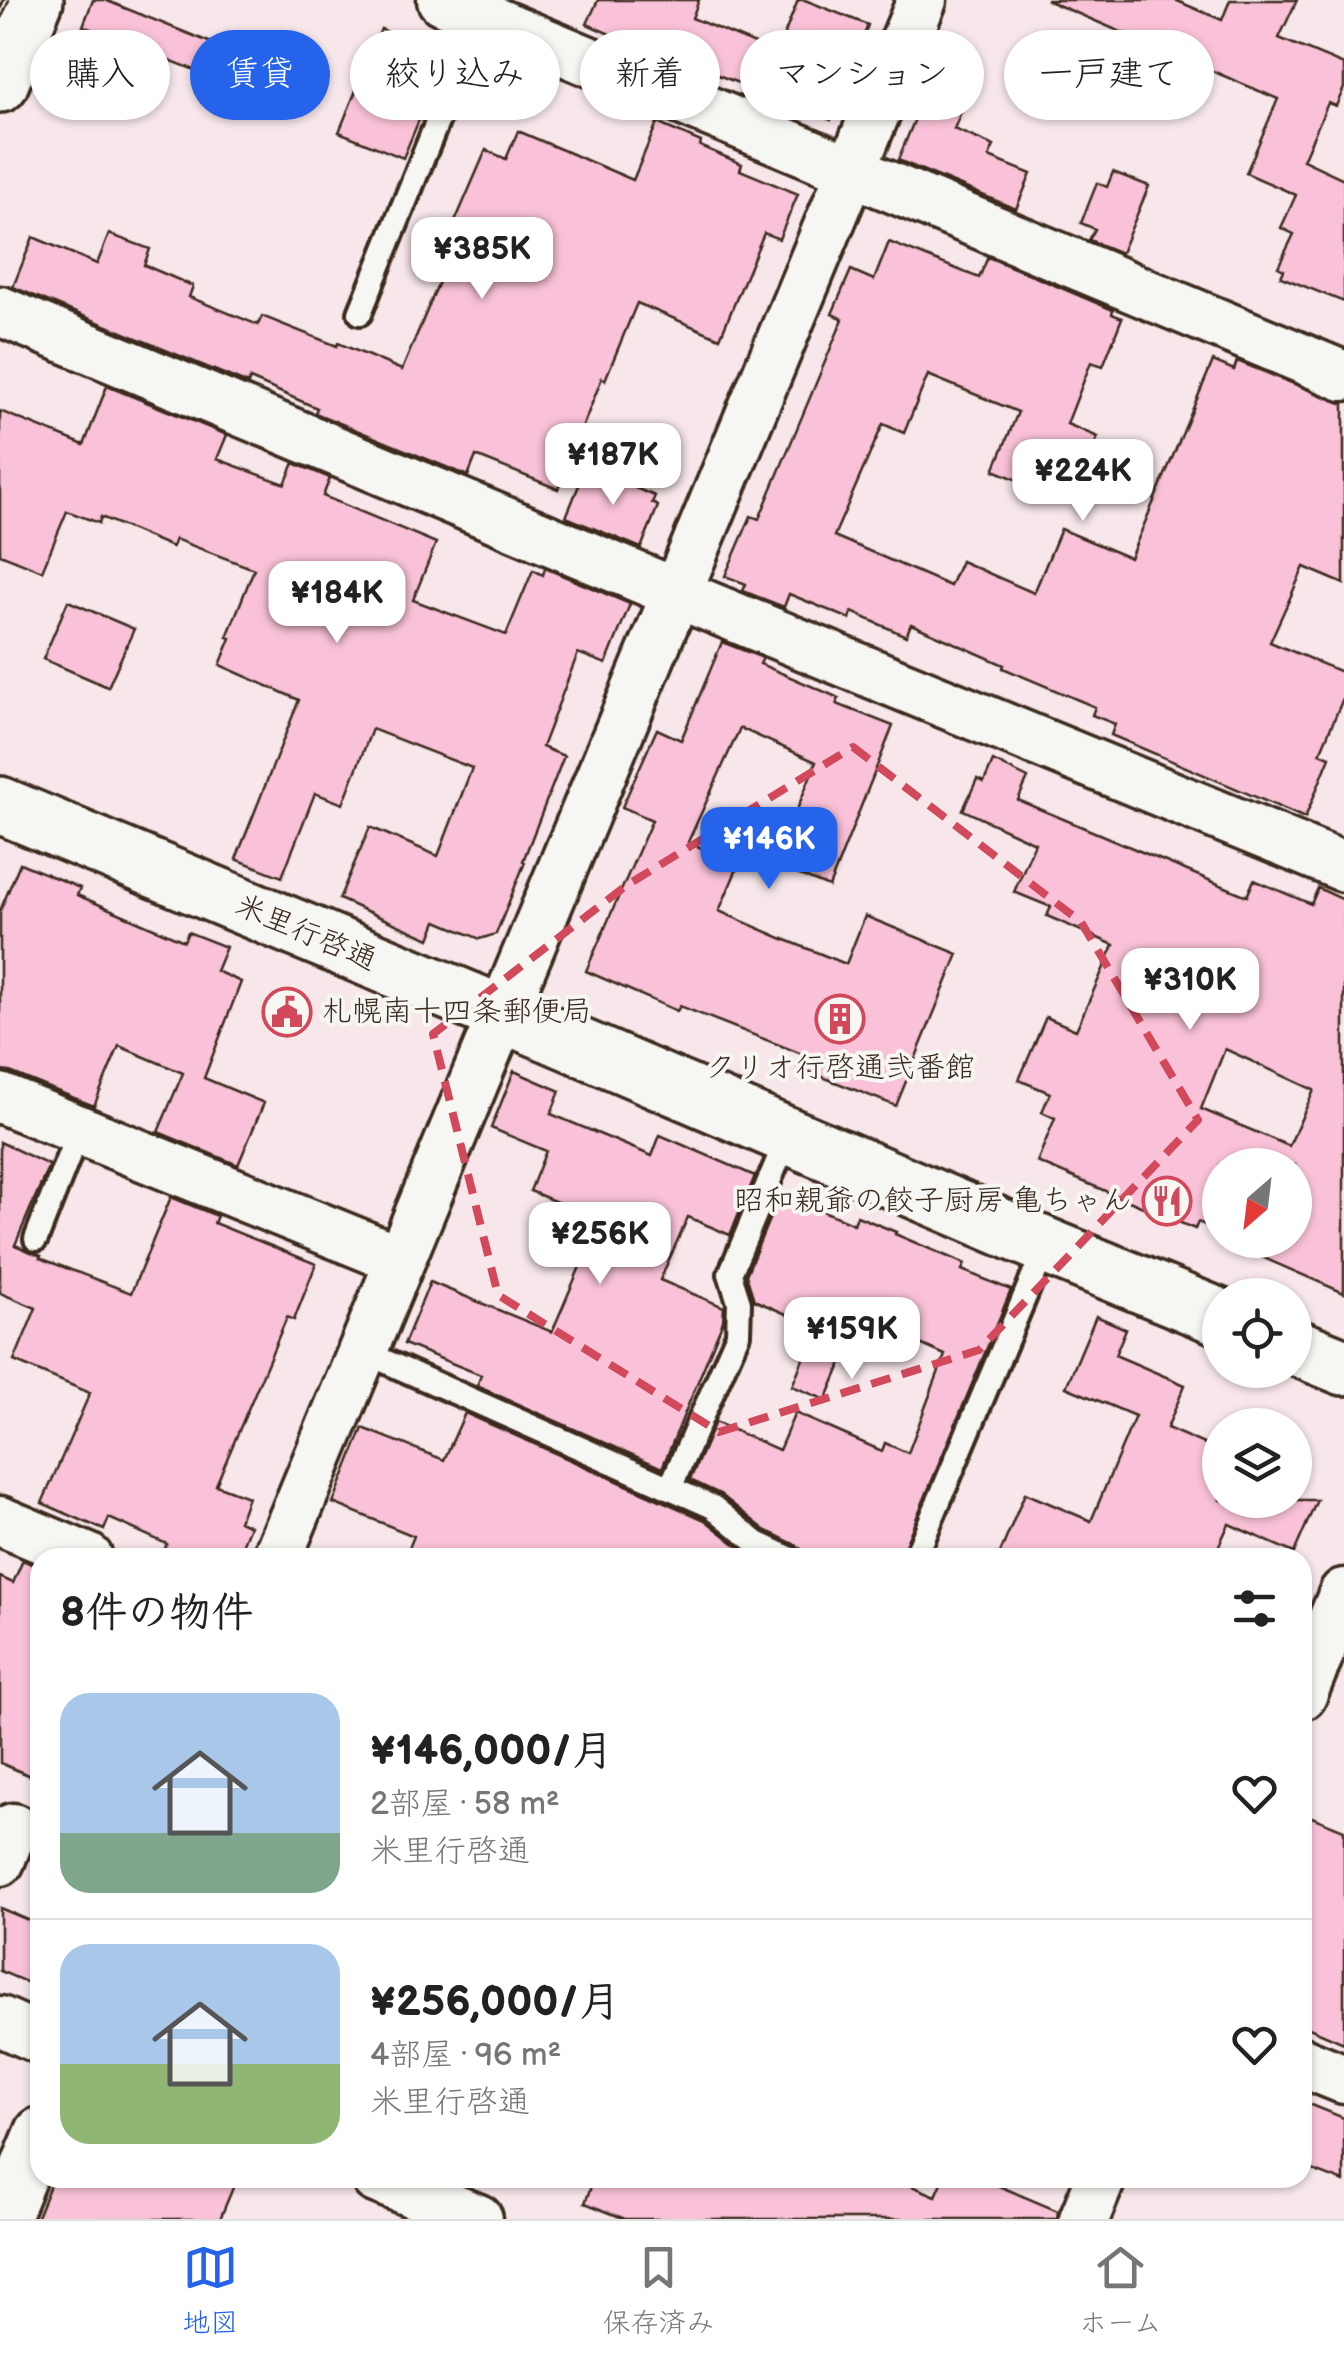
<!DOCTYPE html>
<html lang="ja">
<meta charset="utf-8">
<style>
body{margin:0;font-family:"Balsamiq Sans","Klee One",sans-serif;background:#f6f6f6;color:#222;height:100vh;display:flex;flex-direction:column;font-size:38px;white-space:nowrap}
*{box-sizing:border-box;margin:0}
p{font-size:32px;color:#767676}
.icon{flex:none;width:55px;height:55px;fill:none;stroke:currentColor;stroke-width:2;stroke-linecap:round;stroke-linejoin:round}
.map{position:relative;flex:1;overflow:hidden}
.panel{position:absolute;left:30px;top:1548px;width:1282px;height:640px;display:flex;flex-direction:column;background:#fff;border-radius:30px;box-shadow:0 2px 8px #0004}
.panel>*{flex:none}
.banner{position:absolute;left:30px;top:30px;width:1285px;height:90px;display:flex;gap:20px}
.needle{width:65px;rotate:208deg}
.controls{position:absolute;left:1202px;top:1148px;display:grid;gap:20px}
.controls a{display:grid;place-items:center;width:110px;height:110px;border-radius:50%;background:#fff;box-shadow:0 2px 8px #0004;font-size:50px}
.price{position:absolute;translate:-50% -85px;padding:0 22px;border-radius:20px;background:#fff;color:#222;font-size:32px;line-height:65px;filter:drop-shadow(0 2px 5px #0008)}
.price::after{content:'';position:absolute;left:50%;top:60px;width:30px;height:22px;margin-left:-15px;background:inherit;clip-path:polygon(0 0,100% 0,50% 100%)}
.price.current{background:#2563eb;color:#fff}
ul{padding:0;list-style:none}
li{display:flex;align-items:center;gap:30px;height:250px;padding:0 30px}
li+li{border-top:2px solid #e0e0e0}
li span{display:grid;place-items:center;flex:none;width:280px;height:200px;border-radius:30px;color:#555}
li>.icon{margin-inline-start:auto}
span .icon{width:120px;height:120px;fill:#fffc;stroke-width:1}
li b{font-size:42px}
h2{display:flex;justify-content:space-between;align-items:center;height:120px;padding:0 30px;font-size:42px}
.pill{padding:0 35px;border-radius:45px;background:#fff;box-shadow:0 2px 8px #0004;font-size:35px;line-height:90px}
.pill.current{background:#2563eb;color:#fff}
.tabs{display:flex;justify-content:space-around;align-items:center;height:140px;border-top:2px solid #e0e0e0;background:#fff;font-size:28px;color:#767676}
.tabs a{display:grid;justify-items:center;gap:5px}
.tabs .current{color:#2563eb}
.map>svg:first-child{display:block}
</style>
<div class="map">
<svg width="1344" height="2219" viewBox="0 0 1344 2219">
<rect width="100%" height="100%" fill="#f7e6ea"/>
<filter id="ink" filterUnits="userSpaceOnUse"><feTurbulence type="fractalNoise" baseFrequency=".01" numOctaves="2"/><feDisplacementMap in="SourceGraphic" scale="20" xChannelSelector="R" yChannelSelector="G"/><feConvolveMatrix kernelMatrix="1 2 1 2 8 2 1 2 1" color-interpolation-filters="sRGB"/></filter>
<g filter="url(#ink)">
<g fill="#fac2d8" stroke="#3b2a1e" stroke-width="2.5" fill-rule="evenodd">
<polygon points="93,0 105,0 214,44 202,73 83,26"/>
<polygon points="598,0 699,0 692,18 777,53 798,0 805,0 868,25 831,120 640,44 639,47 587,24"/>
<polygon points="1046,0 1175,0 1222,20 1230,0 1297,0 1279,38 1344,65 1344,88 1336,106 1328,103 1303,160 1344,179 1344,302 1281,277 1284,270 1278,267 1294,234 1281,228 1296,195 1246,173 1278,99"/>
<polygon points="381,29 446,56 403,158 339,132"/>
<polygon points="926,92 963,107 954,129 994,146 989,157 1031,174 1016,209 898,160"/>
<polygon points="657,123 701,142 700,146 742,164 740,170 798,194 779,239 764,233 720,338 637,303 605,380 602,378 558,489 476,456 468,476 315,413 317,408 250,379 248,384 13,287 33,237 97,264 109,234 150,249 144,265 193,286 189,297 258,325 262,316 337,346 338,343 402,370 459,234 451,231 486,150 506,159 518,131 633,180"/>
<polygon points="1113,172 1149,186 1121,253 1089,240 1095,229 1081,223 1097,183 1107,187"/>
<polygon points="889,242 979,278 988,257 1113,310 1112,314 1122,318 1103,366 1091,362 1067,424 1098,437 1082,474 1095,480 1083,508 994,470 1018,412 928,375 904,433 883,424 834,536 950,586 961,561 1034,593 1061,529 1130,558 1213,361 1234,370 1237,361 1344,404 1344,584 1304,567 1270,642 1344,673 1344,696 1320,753 1330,757 1305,818 1111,735 1115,724 1092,715 1095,707 1003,668 1004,665 911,624 906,636 852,612 850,619 789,594 784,607 743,591 746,584 725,576 751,516 759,519 843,319 832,314 851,270 874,280"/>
<polygon points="107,386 227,435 217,459 285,484 294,463 330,478 323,496 436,543 413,600 506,635 533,570 543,575 545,568 630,604 606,664 578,653 542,747 564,756 523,861 525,862 496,934 480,939 437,921 430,939 339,899 370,827 438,856 472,768 372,729 343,804 315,793 282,877 236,859 299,700 220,665 231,638 227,637 254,569 175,539 172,547 101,517 99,523 67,511 42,571 0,554 0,411 84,445"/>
<polygon points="586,468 655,496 652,503 658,506 641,548 566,517"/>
<polygon points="68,601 134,629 108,687 43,659"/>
<polygon points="722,642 763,658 760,664 839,698 837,704 893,726 829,887 775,865 816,762 740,728 688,842 739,864 719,911 781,938 846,964 865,916 958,954 896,1106 797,1067 802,1054 680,1006 677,1011 586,971 652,820 622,807 657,729 681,740"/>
<path d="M993,761L1028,778L1018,800L1247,896L1254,880L1311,904L1318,888L1344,900V1293L1223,1240H1295V1165H1220V1231L1198,1222L1195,1229L1037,1162L1055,1118L1042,1112L1050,1093L1019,1080L1046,1017L1076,1030L1114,945L1047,916L1051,907L1014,892L1035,843L963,810L977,779L984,782ZM1225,1049L1314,1090L1289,1146L1201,1109Z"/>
<polygon points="20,863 80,888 77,895 184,941 188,932 226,947 216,971 241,982 204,1078 264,1103 238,1165 158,1132 183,1073 119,1046 94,1106 10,1072 0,1071 0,911"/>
<polygon points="514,1071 560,1091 551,1114 652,1156 660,1135 755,1176 730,1235 688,1217 660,1280 724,1307 723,1321 662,1468 477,1386 481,1375 404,1344 430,1282 552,1332 600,1220 530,1191 546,1151 491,1128"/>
<polygon points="0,1142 49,1165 15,1245 41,1256 40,1258 131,1293 171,1197 217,1216 214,1223 316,1264 294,1320 287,1317 216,1485 248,1497 239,1521 250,1526 237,1558 182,1558 164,1550 167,1544 109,1518 104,1530 42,1503 90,1393 14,1361 36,1308 0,1293"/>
<polygon points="780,1193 854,1224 857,1216 896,1232 895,1234 965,1264 962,1270 1011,1290 900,1558 804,1558 802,1550 796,1545 765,1530 720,1494 690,1480 715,1422 779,1450 795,1413 882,1451 885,1443 908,1453 945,1355 861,1318 826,1400 792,1386 816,1327 754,1300 746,1275"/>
<polygon points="1096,1316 1126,1329 1115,1355 1185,1385 1167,1428 1220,1451 1220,1500 1317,1500 1294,1553 1229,1524 1213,1558 998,1558 1025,1493 1091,1521 1135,1416 1066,1387"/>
<polygon points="465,1413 705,1520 753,1558 405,1558 414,1536 333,1503 363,1428 444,1460"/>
<polygon points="23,1560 40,1568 40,1780 0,1763 0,1577 13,1583"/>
<polygon points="1302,1813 1344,1830 1344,2043 1302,2025"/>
<polygon points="0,1908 40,1925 40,1988 0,1971"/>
<polygon points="1302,2101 1344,2118 1344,2182 1302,2166"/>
<polygon points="53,2178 237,2178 220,2219 36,2219"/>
<polygon points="594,2178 893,2178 936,2196 944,2178 980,2178 1058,2211 1057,2219 625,2219 585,2203"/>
</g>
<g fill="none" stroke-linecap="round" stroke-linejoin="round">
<g stroke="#3b2a1e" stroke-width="30">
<g id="service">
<polyline points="360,313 480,16"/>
<polyline points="36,1239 79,1130"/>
<polyline points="362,1351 713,1507 757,1543 789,1558"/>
<polyline points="670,1488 738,1334 739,1302 730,1274 788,1136"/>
<polyline points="915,1558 1046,1246"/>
</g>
</g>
<g stroke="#3b2a1e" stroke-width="55">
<g id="minor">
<polyline points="442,0 1344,376"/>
<polyline points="0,311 676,593 1344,867"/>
<polyline points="0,1098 400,1260"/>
<polyline points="0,1521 88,1558"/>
<polyline points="277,1558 922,0"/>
<polyline points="1302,1695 1344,1593"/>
<polyline points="0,1861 13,1828"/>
<polyline points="0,2021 40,2039"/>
<polyline points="1302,2062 1344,2079"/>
<polyline points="376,2178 478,2219"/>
<polyline points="4,2219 40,2132"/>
<polyline points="1084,2219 1101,2178"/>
</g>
</g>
<g stroke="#3b2a1e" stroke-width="62">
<g id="tertiary">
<polyline points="0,84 35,0"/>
<polyline points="0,805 543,1031 1046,1246 1220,1317"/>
<polyline points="1295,1347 1344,1367"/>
</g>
</g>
<use href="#service" stroke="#f6f6f2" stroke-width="22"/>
<use href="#minor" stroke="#f6f6f2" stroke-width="48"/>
<use href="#tertiary" stroke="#f6f6f2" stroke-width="55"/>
<polyline stroke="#3b2a1e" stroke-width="2.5" points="0,22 9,0"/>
</g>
</g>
<path fill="none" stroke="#d1495b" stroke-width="8" stroke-dasharray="20 12" stroke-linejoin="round" d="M853,747L1081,922L1198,1120L979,1350L719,1432L498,1295L433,1034L627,885Z"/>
<defs>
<g id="civic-ring" transform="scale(2.5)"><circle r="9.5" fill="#f6f6f2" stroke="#d1495b" stroke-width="1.5"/><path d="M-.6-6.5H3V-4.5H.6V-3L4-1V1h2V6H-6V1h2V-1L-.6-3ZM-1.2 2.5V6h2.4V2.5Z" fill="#d1495b"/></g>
<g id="building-ring" transform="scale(2.5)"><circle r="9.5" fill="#f6f6f2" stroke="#d1495b" stroke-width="1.5"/><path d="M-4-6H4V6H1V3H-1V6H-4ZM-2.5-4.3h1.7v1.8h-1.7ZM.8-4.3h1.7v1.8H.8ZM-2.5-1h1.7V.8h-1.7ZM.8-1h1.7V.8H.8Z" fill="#d1495b"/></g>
<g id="restaurant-ring" transform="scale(2.5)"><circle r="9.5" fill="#f6f6f2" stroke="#d1495b" stroke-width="1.5"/><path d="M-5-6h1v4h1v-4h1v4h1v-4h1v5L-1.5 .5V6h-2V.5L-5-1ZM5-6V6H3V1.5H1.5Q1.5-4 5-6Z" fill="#d1495b"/></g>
</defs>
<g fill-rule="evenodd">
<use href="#civic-ring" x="287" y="1012"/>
<use href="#building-ring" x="840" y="1019"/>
<use href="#restaurant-ring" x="1167" y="1201"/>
</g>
<g text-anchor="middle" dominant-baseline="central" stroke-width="8" stroke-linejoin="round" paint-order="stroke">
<g font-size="30" fill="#3b2a1e" stroke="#f6f6f2">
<text transform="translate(306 933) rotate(23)">米里行啓通</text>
</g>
<g font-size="30" fill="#3b2a1e" stroke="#f6f6f2" text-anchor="start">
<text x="322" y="1012">札幌南十四条郵便局</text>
<text x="840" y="1068" text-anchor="middle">クリオ行啓通弐番館</text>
<text x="1132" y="1201" text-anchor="end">昭和親爺の餃子厨房 亀ちゃん</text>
</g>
</g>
</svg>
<div class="controls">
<a><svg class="needle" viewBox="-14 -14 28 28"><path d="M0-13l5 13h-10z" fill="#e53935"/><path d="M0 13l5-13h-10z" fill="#767676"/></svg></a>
<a><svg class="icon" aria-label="locate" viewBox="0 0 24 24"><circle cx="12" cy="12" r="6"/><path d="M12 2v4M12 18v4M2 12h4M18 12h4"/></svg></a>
<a><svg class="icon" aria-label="layers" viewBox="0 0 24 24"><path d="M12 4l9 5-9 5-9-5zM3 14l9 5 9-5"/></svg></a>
</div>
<b class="price" style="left:482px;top:302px">¥385K</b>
<b class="price" style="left:613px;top:508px">¥187K</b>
<b class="price" style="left:1083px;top:524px">¥224K</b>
<b class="price" style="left:337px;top:646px">¥184K</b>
<b class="price current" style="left:769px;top:892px">¥146K</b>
<b class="price" style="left:1190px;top:1033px">¥310K</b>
<b class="price" style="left:600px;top:1287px">¥256K</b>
<b class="price" style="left:852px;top:1382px">¥159K</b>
<div class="banner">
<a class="pill">購入</a>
<a class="pill current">賃貸</a>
<a class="pill">絞り込み</a>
<a class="pill">新着</a>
<a class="pill">マンション</a>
<a class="pill">一戸建て</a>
</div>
<section class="panel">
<h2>8件の物件<svg class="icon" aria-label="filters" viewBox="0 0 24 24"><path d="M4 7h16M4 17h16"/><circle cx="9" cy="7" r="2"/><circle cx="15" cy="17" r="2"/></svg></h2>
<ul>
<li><span style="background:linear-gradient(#a9c7e8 70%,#7fa58c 0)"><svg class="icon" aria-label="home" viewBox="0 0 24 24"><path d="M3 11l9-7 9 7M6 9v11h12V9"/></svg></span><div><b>¥146,000/月</b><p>2部屋 · 58 m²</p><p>米里行啓通</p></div><svg class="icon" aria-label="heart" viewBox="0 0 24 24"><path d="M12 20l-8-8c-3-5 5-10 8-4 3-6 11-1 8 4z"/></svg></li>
<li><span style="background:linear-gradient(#a9c7e8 60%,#8fb573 0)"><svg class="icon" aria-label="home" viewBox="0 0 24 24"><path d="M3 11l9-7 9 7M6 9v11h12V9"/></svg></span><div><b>¥256,000/月</b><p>4部屋 · 96 m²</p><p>米里行啓通</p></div><svg class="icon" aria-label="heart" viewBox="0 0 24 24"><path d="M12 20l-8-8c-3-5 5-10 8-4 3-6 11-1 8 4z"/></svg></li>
</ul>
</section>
</div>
<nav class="tabs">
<a class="current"><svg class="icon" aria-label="map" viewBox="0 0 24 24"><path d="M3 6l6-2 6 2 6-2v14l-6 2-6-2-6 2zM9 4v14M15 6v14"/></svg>地図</a>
<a><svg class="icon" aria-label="saved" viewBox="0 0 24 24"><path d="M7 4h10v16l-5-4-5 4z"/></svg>保存済み</a>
<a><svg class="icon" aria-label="home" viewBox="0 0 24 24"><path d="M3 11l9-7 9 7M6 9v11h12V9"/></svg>ホーム</a>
</nav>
